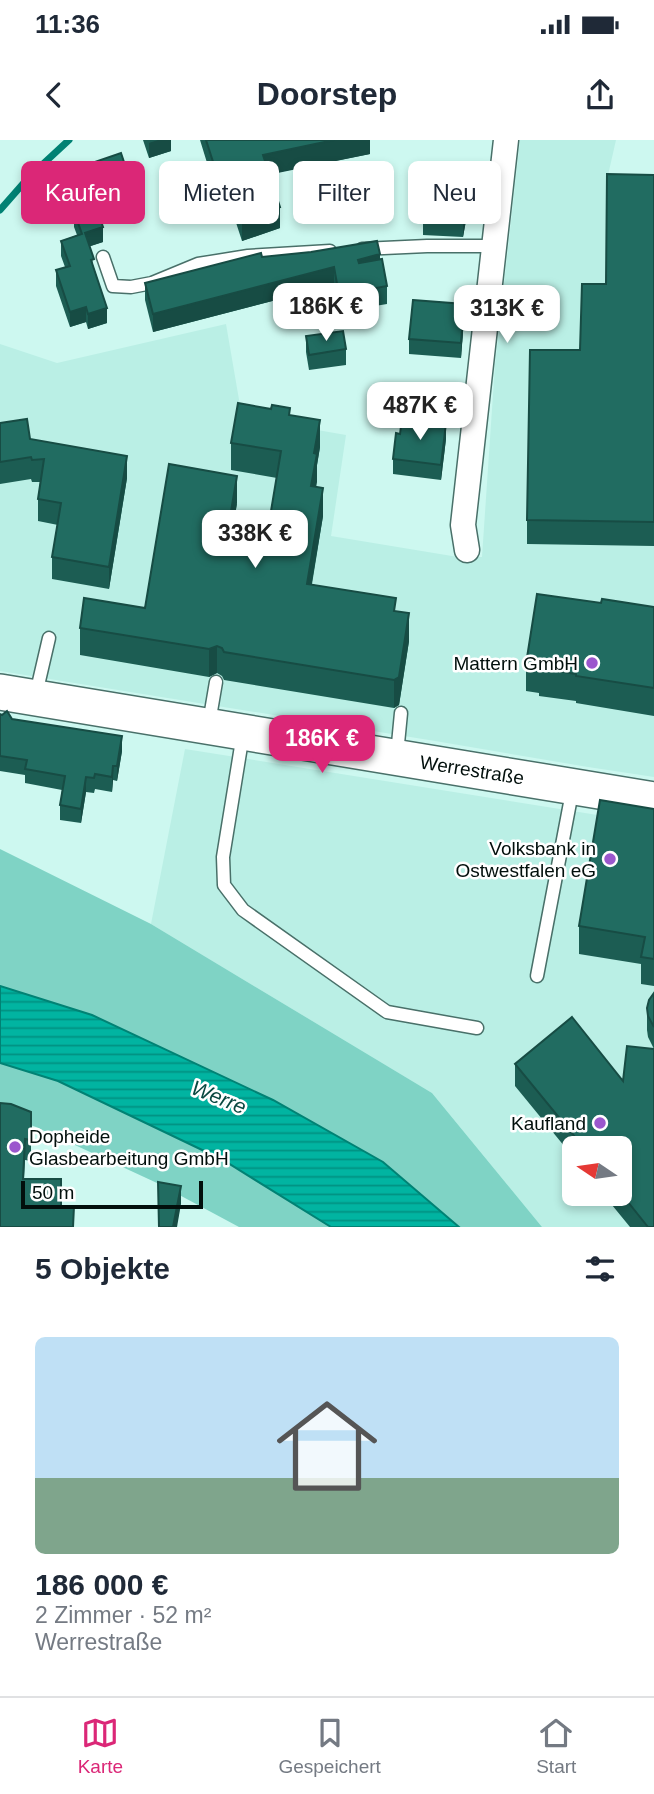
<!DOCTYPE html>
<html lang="de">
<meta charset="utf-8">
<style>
body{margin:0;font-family:Arial,sans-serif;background:#f6f6f7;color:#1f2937;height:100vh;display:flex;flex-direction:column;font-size:26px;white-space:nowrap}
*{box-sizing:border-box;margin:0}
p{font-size:23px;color:#747a83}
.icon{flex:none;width:38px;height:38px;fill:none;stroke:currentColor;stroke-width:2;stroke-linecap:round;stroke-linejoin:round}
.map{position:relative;height:1087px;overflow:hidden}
.drawer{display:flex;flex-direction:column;background:#fff;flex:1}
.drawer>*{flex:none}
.banner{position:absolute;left:21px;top:21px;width:612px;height:63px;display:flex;gap:14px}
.needle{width:46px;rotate:283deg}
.controls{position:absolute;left:562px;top:996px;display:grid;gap:14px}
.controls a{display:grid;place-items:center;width:70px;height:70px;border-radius:10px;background:#fff;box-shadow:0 4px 10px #0003;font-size:35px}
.scale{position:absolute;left:21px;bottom:18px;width:182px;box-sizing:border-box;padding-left:7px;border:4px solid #020f0c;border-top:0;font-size:19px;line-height:24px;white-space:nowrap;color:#020f0c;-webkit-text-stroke:5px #fff;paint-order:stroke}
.price{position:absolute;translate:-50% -60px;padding:0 16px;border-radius:14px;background:#fff;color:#222;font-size:23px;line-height:46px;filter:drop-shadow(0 2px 4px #0008)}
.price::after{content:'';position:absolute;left:50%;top:42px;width:21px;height:16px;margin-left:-10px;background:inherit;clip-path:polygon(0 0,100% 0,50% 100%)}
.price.active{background:#db2777;color:#fff}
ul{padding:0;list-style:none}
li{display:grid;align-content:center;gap:14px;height:371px;padding:0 35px}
li span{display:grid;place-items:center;height:217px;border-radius:10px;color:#555}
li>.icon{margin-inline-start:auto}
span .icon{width:126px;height:126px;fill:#fffc;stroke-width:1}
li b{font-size:30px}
h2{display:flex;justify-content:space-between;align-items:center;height:84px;padding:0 35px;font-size:30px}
.chip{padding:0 24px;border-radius:10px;background:#fff;box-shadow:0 4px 10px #0003;font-size:24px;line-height:63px}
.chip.active{background:#db2777;color:#fff}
.status{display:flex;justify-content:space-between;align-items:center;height:49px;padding:0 35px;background:#fff;direction:ltr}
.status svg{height:19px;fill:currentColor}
header{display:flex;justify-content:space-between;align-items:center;height:91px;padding:0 35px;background:#fff;font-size:32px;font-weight:700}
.menu{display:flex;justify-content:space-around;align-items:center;height:98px;border-top:2px solid #e0e1e3;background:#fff;font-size:19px;color:#747a83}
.menu a{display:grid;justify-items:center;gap:4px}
.menu .active{color:#db2777}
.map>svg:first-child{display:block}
</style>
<div class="status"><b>11:36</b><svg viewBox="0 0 49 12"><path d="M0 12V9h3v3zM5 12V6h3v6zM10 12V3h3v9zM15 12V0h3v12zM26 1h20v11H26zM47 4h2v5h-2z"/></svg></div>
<header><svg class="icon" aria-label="back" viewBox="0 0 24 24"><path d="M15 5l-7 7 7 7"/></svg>Doorstep<svg class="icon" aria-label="share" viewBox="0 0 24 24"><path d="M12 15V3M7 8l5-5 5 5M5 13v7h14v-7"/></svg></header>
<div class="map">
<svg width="654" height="1087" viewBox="0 0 654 1087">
<defs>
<pattern id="water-rules" width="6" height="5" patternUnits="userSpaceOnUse" patternTransform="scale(1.75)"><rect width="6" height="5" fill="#01b4a1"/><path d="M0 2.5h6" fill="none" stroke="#019182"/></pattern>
</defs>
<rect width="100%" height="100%" fill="#cdf8f0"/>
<g fill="#baefe5" fill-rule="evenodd">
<polygon points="520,0 616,0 606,44 654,45 654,637 588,627 435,601 0,531 0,204 57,223 226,184 242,277 346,295 331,396 458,417 482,417 495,225"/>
<path d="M185,609L654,684V1087H542L432,953L151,784ZM574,1008H620V1054H574Z"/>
</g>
<g fill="#7fd3c5">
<polygon points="0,709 151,784 432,953 542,1087 459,1087 383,1022 273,960 92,875 0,846"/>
<polygon points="0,923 58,941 223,1020 331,1087 239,1087 157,1043 36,987 0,974"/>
</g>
<polygon fill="url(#water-rules)" stroke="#018274" stroke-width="2" points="0,846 92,875 273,960 383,1022 459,1087 331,1087 223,1020 58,941 0,923"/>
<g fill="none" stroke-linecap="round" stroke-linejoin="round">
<polyline stroke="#018274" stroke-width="7" points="0,70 29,37 69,0"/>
<g stroke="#497069" stroke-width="15">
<g id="lane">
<polyline points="362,109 427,106 495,106"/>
<polyline points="103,117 113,146 131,147 152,143 198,124 248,116 330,111"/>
<polyline points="36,554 49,498"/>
<polyline points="209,583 216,542"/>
<polyline points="243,594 223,717 224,745 243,770 387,872 477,888"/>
<polyline points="397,614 401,573"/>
<polyline points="537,836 573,647"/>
</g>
</g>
<g stroke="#497069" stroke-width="27">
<polyline id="street" points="467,410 463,385 506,0"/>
</g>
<g stroke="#497069" stroke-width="38">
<polyline id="secondary" points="0,552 654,660"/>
</g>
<use href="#lane" stroke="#fff" stroke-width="12"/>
<use href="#street" stroke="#fff" stroke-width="24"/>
<use href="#secondary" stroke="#fff" stroke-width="35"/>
</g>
<g fill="#1c5d53">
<polygon points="143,0 171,0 171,11 149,18"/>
<polygon points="200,0 370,0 370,14 269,34 280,88 242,101 225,49 216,52"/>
<polygon points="77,28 131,59 97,70 103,102 90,106 94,131 107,183 88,189 86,182 70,187 56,146 56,130 65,127 61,116 61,101 77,95 74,87 74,72 83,59 77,43"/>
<polygon points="654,35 654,406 527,404 527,380 580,210 606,144"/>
<polygon points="478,47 475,75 467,75 463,97 423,95 423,81"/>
<polygon points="262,117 380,119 387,146 387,164 339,172 334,145 153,192 145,160 145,143"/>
<polygon points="464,179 461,218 409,214 409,199"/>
<polygon points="306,196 346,209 346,225 309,230 306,212"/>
<polygon points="290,275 320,307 317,325 316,347 323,376 312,444 396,471 409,501 399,565 394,568 224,540 222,536 217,533 209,537 80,515 80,488 145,468 237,363 233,390 267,395 277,338 231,330 231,303"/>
<polygon points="0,283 30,299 127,338 109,449 52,439 52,417 58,385 38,381 38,359 40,342 32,342 31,339 0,344"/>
<polygon points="446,299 441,340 393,334 393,319"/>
<polygon points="601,463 654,467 654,576 576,563 576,561 539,556 539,553 526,551 526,524"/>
<polygon points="0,574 12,579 122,611 117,641 113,640 112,652 95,649 94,653 86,652 81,683 60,680 60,665 62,650 25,643 25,635 0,631"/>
<polygon points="654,669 654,846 641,844 641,824 579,814 579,786"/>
<polygon points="654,853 654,909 648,897 647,890 647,868"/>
<polygon points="515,924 623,941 654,1087 630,1087 603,1054 620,1054 620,1008 574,1008 574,1018 515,946"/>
<polygon points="31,972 31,1021 25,1020 24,1039 0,1087"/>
</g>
<g fill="#174c44">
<polygon points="158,0 171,0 171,11 149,18 149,3"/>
<polygon points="334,0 370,0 370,14 263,36 263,15"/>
<polygon points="225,28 225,49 216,52 216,31"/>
<polygon points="478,32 478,47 475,75 475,61"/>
<polygon points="131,43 131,59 93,72 93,56"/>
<polygon points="467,60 467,75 463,97 463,83"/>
<polygon points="280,67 280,88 242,101 242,80"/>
<polygon points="103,87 103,102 85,108 85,93"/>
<polygon points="380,114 380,132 358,138 358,120"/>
<polygon points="334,127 334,145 153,192 153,174"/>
<polygon points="464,164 464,179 461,218 461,203"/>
<polygon points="86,167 86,182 70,187 70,172"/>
<polygon points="107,168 107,183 88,189 88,174"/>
<polygon points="320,280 320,307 317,325 317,342 311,374 311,346 314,313"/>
<polygon points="446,283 446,299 441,340 441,325"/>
<polygon points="127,316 127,338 109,449 109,427"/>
<polygon points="237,336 237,363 228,416 228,389"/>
<polygon points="323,348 323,376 307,471 307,444"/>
<polygon points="409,473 409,501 399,565 394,568 394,540"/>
<polygon points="217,506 217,533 209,537 209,509"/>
<polygon points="122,596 122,611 117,641 117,626"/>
<polygon points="113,626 113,640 112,652 112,637"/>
<polygon points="86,637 86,652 81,683 81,669"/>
<polygon points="181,1046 181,1064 177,1087 173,1087"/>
</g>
<g fill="#216c61" stroke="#174c44" stroke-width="2">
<polygon points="206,0 334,0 263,15 280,67 242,80 225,28 216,31"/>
<polygon points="121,13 131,43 93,56 103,87 85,93 94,119 91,120 107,168 88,174 86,167 70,172 56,130 70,126 61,101 82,94 74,72 86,54 77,28"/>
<polygon points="428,28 478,32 475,61 467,60 463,83 423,81"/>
<polygon points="607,34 654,35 654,382 527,380 530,210 580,210 582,144 606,144"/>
<polygon points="377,101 380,114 358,120 359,123 382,119 387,146 339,155 334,127 153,174 145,143 261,113 262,117 311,112"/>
<polygon points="413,160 464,164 461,203 409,199"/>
<polygon points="343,191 346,209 309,215 306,196"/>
<polygon points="238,263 271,269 272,265 290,268 289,275 320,280 314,313 317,314 311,346 323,348 307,444 396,458 394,471 409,473 399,537 394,540 224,512 222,508 217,506 209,509 80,488 84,458 145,468 169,324 237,336 228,389 267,395 281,311 231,303"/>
<polygon points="402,278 446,283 441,325 393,319 396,293 400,294"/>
<polygon points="27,279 30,299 127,316 109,427 52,417 61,363 38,359 44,319 32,320 31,317 0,322 0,283"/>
<polygon points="537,454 601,463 602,459 654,467 654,548 576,536 576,534 539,528 539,526 526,524"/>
<polygon points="7,571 12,579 122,596 117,626 113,626 112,637 95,634 94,638 86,637 81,669 60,665 65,636 25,629 27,620 0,616 0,574 2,575"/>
<polygon points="600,660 654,669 654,819 641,817 645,797 579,786"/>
<polygon points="654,853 654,887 648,876 647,868 649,860"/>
<polygon points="572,877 623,941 627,906 654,909 654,1087 648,1087 620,1052 620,1008 584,1008 515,924"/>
<polygon points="0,963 11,964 31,972 31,1000 25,999 23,1039 61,1039 61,1066 74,1066 73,1087 0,1087"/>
<polygon points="158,1042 181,1046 173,1087 159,1087"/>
</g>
<g fill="#9b57cd" stroke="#fff" stroke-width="2.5">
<circle cx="592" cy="523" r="7"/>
<circle cx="610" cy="719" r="7"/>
<circle cx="600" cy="983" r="7"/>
<circle cx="15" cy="1007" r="7"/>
</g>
<g text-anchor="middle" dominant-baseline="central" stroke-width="5" stroke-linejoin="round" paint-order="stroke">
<g font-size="19" fill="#020f0c" stroke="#fff" text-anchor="end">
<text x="578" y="523">Mattern GmbH</text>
<text x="596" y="708">Volksbank in<tspan x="596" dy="22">Ostwestfalen eG</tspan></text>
<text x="586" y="983">Kaufland</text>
<text x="29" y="996" text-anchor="start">Dopheide<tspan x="29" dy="22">Glasbearbeitung GmbH</tspan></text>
</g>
<g font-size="19" fill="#020f0c" stroke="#fff">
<text transform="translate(472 630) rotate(9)">Werrestraße</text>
</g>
<g font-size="21" font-style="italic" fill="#0a4941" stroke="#fff">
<text transform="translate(219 957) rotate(22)">Werre</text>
</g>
</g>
</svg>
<div class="controls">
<a><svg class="needle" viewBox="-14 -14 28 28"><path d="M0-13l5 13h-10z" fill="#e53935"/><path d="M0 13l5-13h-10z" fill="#747a83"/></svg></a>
</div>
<div class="scale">50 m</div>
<b class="price" style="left:326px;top:203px">186K €</b>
<b class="price" style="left:507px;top:205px">313K €</b>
<b class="price" style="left:420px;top:302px">487K €</b>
<b class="price" style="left:255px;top:430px">338K €</b>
<b class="price active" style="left:322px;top:635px">186K €</b>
<div class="banner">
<a class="chip active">Kaufen</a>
<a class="chip">Mieten</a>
<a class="chip">Filter</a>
<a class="chip">Neu</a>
</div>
</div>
<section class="drawer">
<h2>5 Objekte<svg class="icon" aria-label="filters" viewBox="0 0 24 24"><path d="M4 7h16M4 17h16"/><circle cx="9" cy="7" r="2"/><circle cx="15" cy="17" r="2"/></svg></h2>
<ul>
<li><span style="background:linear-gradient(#bfe0f5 65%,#7fa58c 0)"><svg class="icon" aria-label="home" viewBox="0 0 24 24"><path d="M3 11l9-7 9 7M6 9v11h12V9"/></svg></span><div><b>186 000 €</b><p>2 Zimmer · 52 m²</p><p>Werrestraße</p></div></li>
</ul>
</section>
<nav class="menu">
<a class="active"><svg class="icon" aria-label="map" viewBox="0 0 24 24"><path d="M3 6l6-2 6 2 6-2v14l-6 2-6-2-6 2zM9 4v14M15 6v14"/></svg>Karte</a>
<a><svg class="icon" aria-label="saved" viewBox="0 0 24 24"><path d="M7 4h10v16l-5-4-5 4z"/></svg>Gespeichert</a>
<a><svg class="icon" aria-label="home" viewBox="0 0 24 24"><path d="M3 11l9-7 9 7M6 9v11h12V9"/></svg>Start</a>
</nav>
